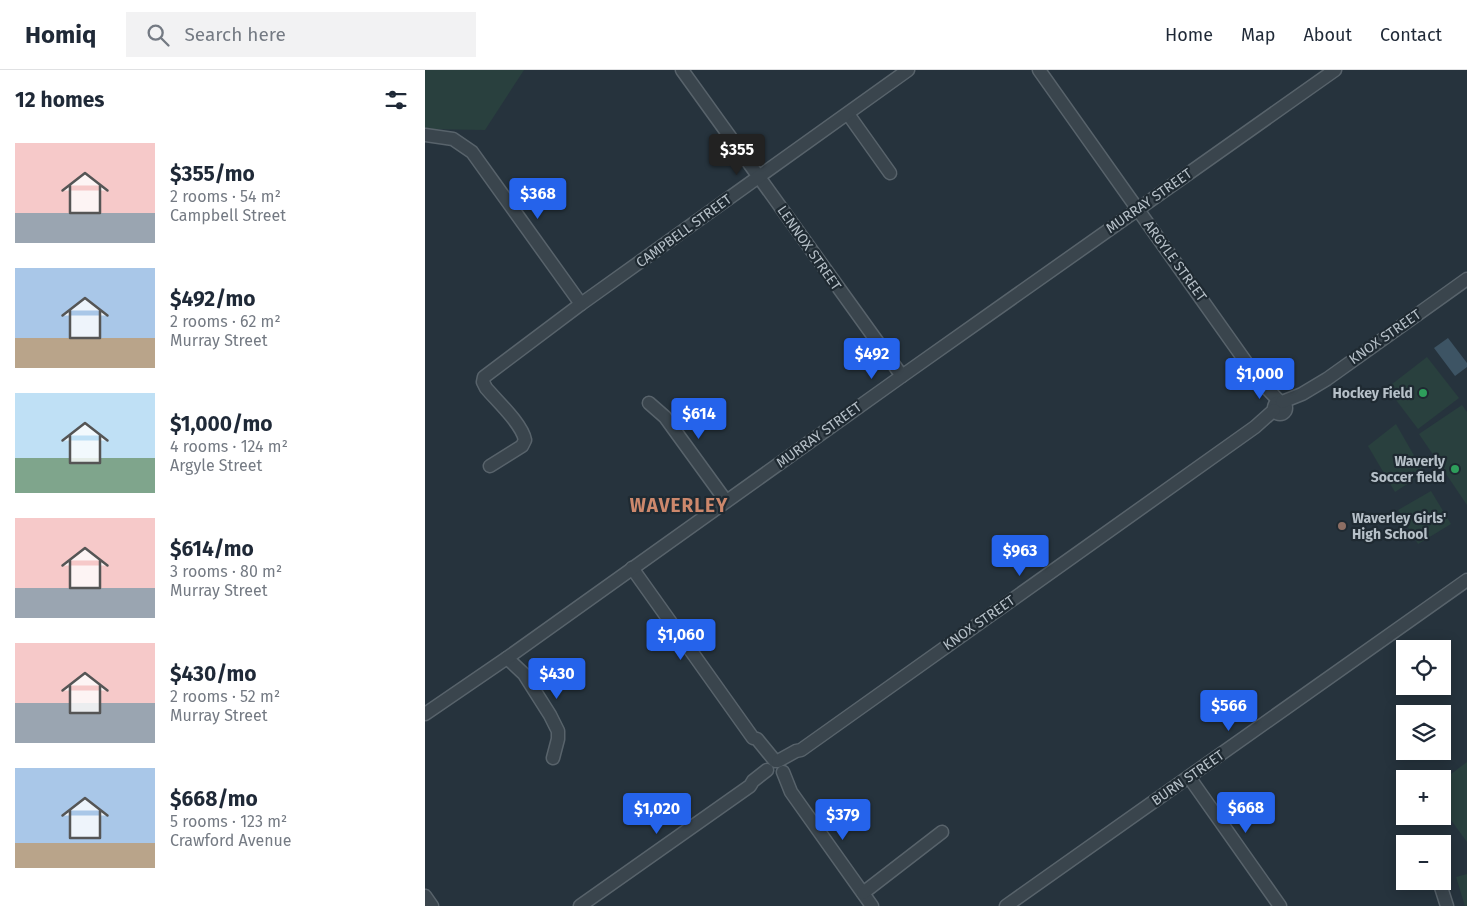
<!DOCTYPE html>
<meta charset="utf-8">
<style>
body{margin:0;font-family:"Fira Sans",sans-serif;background:#f2f2f3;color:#1f2937;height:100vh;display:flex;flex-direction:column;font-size:19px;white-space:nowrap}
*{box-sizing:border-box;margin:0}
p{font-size:16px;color:#747a83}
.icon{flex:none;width:28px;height:28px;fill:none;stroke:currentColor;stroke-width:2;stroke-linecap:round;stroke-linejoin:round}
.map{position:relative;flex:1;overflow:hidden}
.panel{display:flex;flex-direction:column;background:#fff;width:425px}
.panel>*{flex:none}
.controls{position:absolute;left:971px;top:570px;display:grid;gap:10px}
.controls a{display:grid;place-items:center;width:55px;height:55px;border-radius:0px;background:#fff;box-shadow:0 2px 12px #0003;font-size:25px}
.price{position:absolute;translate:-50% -42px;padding:0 11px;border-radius:5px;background:#2563eb;color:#fff;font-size:16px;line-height:32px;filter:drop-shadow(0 1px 2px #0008)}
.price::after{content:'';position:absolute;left:50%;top:30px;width:15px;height:11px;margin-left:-8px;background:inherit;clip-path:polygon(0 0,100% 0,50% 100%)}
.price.current{background:#222;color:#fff}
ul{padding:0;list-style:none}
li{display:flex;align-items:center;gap:15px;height:125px;padding:0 15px}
li span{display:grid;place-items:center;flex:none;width:140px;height:100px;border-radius:0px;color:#555}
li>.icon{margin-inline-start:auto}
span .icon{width:60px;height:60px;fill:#fffc;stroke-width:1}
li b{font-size:21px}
h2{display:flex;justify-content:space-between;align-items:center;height:60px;padding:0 15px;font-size:21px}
header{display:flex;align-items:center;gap:30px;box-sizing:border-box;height:70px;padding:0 25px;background:#fff;border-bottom:1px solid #e0e1e3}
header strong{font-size:24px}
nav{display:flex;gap:28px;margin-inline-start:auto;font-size:18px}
.search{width:350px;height:45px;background:#f2f2f3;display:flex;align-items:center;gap:12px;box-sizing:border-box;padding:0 18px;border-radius:0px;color:#747a83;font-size:19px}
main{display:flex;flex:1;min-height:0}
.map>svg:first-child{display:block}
</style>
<header>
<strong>Homiq</strong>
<div class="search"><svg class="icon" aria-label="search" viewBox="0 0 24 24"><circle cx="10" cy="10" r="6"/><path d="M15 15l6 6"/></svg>Search here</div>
<nav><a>Home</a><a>Map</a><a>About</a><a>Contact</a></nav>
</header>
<main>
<section class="panel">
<h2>12 homes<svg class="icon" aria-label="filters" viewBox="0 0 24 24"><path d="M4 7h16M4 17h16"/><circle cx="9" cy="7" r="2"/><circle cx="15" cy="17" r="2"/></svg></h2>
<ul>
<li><span style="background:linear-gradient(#f6c9c9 70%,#9aa5b1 0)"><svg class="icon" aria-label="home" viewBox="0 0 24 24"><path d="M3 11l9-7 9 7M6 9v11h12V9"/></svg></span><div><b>$355/mo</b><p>2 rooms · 54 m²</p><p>Campbell Street</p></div></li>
<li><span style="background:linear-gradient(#a9c7e8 70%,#b9a48a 0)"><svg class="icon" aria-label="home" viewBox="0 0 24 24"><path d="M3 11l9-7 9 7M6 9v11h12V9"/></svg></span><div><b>$492/mo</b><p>2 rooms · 62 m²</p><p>Murray Street</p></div></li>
<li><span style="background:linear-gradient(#bfe0f5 65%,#7fa58c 0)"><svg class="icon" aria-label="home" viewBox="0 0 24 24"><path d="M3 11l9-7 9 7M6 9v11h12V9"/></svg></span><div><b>$1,000/mo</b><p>4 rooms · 124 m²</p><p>Argyle Street</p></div></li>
<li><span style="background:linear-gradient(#f6c9c9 70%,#9aa5b1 0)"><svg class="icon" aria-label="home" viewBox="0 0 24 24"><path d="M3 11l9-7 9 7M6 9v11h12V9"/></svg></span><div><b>$614/mo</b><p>3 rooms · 80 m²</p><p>Murray Street</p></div></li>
<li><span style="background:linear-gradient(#f6c9c9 60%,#9aa5b1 0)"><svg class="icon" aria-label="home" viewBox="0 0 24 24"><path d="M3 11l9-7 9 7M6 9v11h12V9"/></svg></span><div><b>$430/mo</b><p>2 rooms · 52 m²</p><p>Murray Street</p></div></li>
<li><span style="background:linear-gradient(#a9c7e8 75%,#b9a48a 0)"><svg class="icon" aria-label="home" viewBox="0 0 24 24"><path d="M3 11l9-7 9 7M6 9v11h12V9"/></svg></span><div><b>$668/mo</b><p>5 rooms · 123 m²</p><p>Crawford Avenue</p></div></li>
</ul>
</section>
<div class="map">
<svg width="1042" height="836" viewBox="0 0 1042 836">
<rect width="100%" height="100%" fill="#26333d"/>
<g fill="#29403e">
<polygon points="0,0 99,0 60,60 0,59"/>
<polygon points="1002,287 1034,328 993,359 962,318"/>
<polygon points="1037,335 1042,342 1042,435 994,364"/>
<polygon points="971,354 999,403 970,422 943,376"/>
<polygon points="1006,421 1026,454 993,474 973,440"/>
<polygon points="1042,692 1042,772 1018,739 1018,710"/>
<polygon points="1042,804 1042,836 1040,836 1031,807"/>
</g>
<polygon fill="#3d5464" points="1023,268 1042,293 1042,297 1030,306 1009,278"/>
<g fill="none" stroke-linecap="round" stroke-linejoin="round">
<g stroke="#58636b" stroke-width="15">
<g id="minor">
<polyline points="257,0 477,306"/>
<polyline points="614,0 833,309 855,332"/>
<polyline points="423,44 465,103"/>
<polyline points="0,65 28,69 47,82 156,234"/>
<circle cx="855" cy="338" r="6"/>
<polyline points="857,332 877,324 902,309 1042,209"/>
<polyline points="224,333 240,347 301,431"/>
<path d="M65,396L97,376L100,370C97,354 72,331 61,318L58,312L59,307L156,234L483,0"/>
<polyline points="207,498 328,668 332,669 350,691"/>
<polyline points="82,588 99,604 125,645 133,661 133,669 128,688"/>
<polyline points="0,644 82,588 477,306 910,0"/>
<polyline points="353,691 371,681 376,680 830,357 849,340"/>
<polyline points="358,702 366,722 447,836"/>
<polyline points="764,707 855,836"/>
<polyline points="1014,811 1022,836"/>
<polyline points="438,823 517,762"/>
<polyline points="0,826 7,836"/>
<polyline points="155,836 325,716 328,711 342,700"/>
<polyline points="581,836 1042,510"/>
</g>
</g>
<use href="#minor" stroke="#3a454d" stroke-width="12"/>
</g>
<g fill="#2e9e5b" stroke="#1f2a32" stroke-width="2">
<circle cx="998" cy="323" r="5"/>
<circle cx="1030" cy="399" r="5"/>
</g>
<circle fill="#8d6e63" stroke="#1f2a32" stroke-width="2" cx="917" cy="456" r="5"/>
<g text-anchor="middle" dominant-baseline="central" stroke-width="4.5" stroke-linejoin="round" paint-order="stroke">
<g font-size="14" fill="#b6c0c8" stroke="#1f2a32">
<text transform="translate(724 131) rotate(-35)">MURRAY STREET</text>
<text transform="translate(259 161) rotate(-36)">CAMPBELL STREET</text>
<text transform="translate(384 178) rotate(55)">LENNOX STREET</text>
<text transform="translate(750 191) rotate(54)">ARGYLE STREET</text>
<text transform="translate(960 267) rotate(-35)">KNOX STREET</text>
<text transform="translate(394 365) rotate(-36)">MURRAY STREET</text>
<text transform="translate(554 553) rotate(-35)">KNOX STREET</text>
<text transform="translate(763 708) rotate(-35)">BURN STREET</text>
</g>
<g font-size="14" font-weight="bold" fill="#b6c0c8" stroke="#1f2a32" text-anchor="end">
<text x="988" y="323">Hockey Field</text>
<text x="1020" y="391">Waverly<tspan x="1020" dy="16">Soccer field</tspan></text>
<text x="927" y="448" text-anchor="start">Waverley Girls'<tspan x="927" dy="16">High School</tspan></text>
</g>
<g font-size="19" font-weight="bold" letter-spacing="1" fill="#cd886c" stroke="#1f2a32">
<text x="254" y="435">WAVERLEY</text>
</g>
</g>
</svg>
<div class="controls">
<a><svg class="icon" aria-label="locate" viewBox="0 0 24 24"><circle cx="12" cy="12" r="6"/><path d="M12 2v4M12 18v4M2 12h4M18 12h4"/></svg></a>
<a><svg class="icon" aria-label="layers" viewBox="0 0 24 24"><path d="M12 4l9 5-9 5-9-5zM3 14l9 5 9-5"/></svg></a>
<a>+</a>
<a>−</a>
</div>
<b class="price current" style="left:312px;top:106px">$355</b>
<b class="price" style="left:113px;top:150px">$368</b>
<b class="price" style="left:447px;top:310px">$492</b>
<b class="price" style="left:835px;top:330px">$1,000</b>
<b class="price" style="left:274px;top:370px">$614</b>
<b class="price" style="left:595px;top:507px">$963</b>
<b class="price" style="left:256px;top:591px">$1,060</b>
<b class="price" style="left:132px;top:630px">$430</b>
<b class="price" style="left:804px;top:662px">$566</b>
<b class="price" style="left:821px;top:764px">$668</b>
<b class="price" style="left:232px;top:765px">$1,020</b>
<b class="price" style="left:418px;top:771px">$379</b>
</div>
</main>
